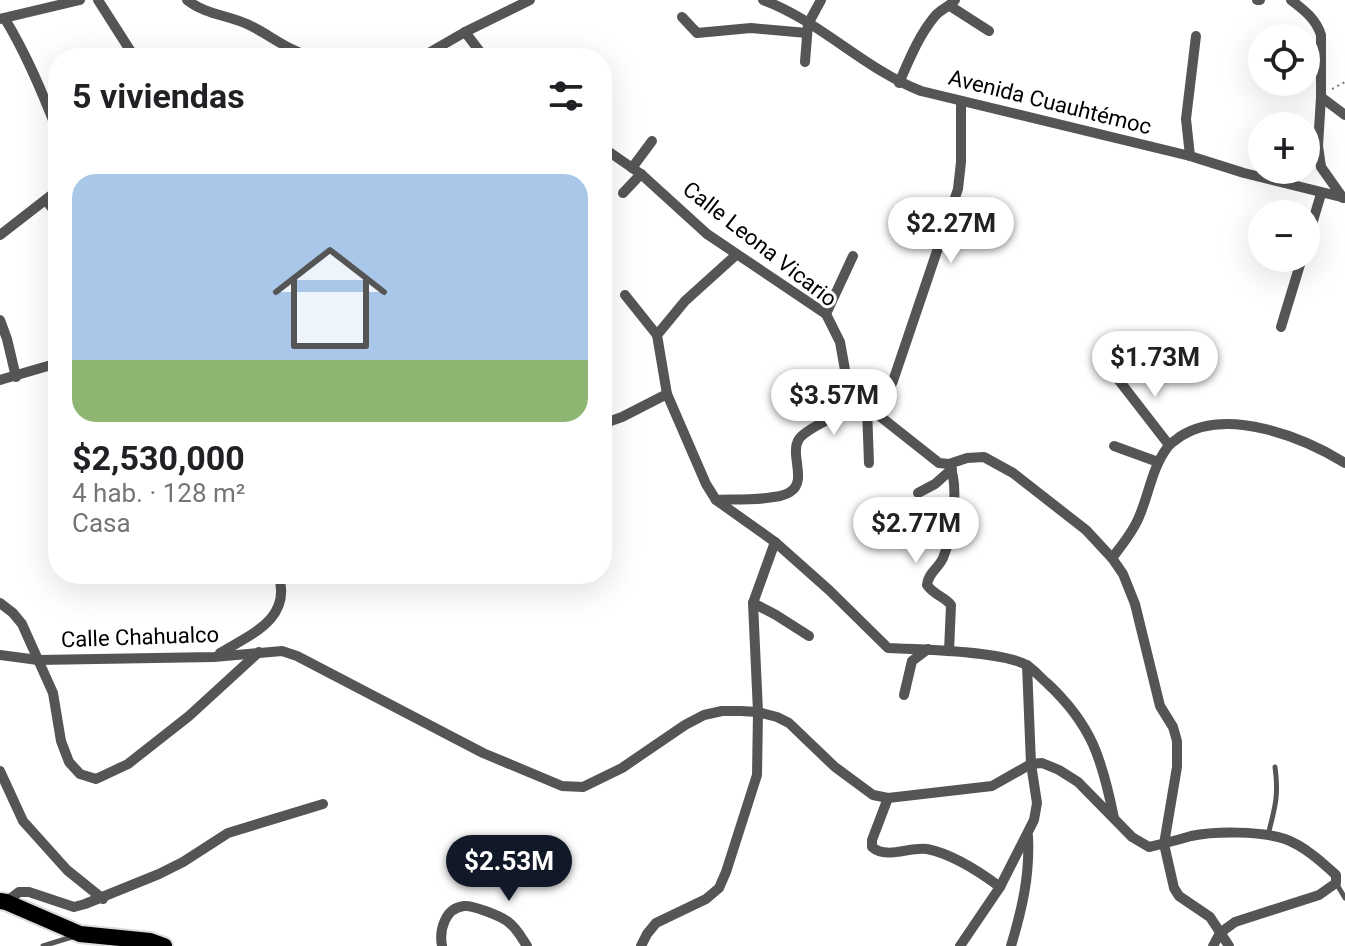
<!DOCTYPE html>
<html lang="es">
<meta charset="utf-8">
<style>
body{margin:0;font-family:Roboto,sans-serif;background:#f2f2f2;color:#202124;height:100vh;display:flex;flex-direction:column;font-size:30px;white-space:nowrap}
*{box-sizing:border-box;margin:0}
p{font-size:26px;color:#757577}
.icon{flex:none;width:44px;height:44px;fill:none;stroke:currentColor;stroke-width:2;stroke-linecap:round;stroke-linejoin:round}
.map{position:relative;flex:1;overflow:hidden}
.drawer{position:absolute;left:48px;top:48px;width:564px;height:536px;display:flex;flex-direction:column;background:#fff;border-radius:32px;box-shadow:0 8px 32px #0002}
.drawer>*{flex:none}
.buttons{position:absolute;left:1248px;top:24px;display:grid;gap:16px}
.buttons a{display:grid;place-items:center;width:72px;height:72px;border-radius:50%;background:#fff;box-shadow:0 8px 32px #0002;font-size:40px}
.price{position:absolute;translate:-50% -68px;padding:0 18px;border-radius:28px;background:#fff;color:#222;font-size:26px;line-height:52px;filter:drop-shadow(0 2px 4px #0008)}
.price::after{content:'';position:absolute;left:50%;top:48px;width:24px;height:18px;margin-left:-12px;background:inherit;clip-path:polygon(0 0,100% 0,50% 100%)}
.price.on{background:#111827;color:#fff}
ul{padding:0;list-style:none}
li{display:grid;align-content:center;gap:16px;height:424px;padding:0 24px}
li span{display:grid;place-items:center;height:248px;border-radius:24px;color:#555}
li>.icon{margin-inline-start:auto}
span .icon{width:144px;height:144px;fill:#fffc;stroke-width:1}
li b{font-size:34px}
h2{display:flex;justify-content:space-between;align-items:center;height:96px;padding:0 24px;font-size:34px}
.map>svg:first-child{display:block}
</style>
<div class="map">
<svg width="1345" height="946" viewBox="0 0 1345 946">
<rect width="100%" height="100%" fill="#fff"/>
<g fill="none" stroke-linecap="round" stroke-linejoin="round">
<g stroke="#dbdbdb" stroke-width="20">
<polyline id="primary" points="0,901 6,902 80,934 150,941 164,946"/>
</g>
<polyline stroke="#777" stroke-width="2" stroke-dasharray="2 4" stroke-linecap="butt" points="1332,89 1345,82"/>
<g stroke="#555" stroke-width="5">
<path d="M1268,835C1275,808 1279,795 1275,767"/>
<polyline points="1336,883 1345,898"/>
<polyline points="43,946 75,936"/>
</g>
<g stroke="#555" stroke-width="10">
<polyline points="98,0 135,58"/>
<path d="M187,0C205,14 226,15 247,24C271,35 290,53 317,58"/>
<path d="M763,0C820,21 864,69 921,91L1190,156L1244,173L1345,198"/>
<polyline points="1257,0 1260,0"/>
<path d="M1291,0C1304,10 1316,19 1321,35V97L1318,146L1321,167L1343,198"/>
<polyline points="950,6 989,31"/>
<polyline points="682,17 697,33 751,28 807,33"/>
<polyline points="0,19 80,0"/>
<path d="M5,19C27,55 43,94 58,133"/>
<polyline points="465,32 481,53 488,58"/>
<polyline points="420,58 465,32 530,0"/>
<polyline points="805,62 808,24 821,0"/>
<path d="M899,83C909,60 919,35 935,16C941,9 949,7 955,0"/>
<polyline points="1321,97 1345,115"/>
<polyline points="602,147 641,174 707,234 826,314 840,342 852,409"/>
<polyline points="1190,156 1186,119 1196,36"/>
<polyline points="632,168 652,141"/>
<polyline points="623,193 641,174"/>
<polyline points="46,200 58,216"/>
<polyline points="0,235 58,190"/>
<polyline points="1306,244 1321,194"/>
<path d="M736,255L685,301L657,335L667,394L706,484L716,500L775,542L829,590L888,648C918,649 1006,651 1028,666C1035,671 1041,678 1047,683C1092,725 1102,759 1114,818"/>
<polyline points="625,295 657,335"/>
<polyline points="826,314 853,256"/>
<polyline points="0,320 7,339 16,377"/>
<polyline points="1281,327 1302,258"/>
<polyline points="1114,374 1169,445"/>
<polyline points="0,380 58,363"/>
<polyline points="867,409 869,463"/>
<polyline points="877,414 893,381 958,189 961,162 961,101"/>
<polyline points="602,424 622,417 667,394"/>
<polyline points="1114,446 1158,462"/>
<polyline points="918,493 935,484 952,469"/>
<path d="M716,500C732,499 778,501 790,492C808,481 789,454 799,439C805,430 843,411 854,409C863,407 870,409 877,414L939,463L949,464L967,458L984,457L1013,473L1086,530L1112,558L1123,574L1135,604L1160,706L1173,727L1177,741V767L1164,844L1174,888L1179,896L1210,917L1229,946"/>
<path d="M1112,558C1122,545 1133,532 1139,517C1149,494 1152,468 1167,448C1170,443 1176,440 1181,436C1227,407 1303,437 1345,463"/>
<polyline points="0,603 13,613 22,624 53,693 61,741 69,762 80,774 96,779 128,764 189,716 259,652"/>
<polyline points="753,603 776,615 809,636"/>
<path d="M949,651L951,605C944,596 935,596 927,585C928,573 938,569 943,558C952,537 960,485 949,464"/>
<path d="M220,653C252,634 293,618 278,574"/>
<path d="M0,655L38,660L214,657L282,651L297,656L483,753L562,786L583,787L622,768L685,725L704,715L722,711H741L758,712L777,717L789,723L835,767L873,795L888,798L992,786L1031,764L1042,763L1059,770L1078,782L1132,837L1149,847C1163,844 1177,840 1191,836C1215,831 1261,831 1285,839C1304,846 1321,861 1336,875V883L1319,895L1235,922L1220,933L1213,946"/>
<polyline points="904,695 912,661 928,649"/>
<polyline points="0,771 23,821 67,870 103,899"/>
<path d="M888,798L872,840V847C887,860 910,846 927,849C952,854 980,872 1000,887"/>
<polyline points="6,902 19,892 29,892 74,907 85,904 159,874 183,862 228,833 323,804"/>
<path d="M442,946C439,930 445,908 464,906C473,905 500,916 507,921C516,927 521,937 527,946"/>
<polyline points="641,946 647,934 656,923 706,899 719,888 726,872 757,775 758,712 753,603 775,542"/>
<polyline points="960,946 1000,887 1034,820 1037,803 1031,764 1027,665"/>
<path d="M1011,946C1022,909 1030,876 1028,836"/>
</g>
<use href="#primary" stroke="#000" stroke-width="16"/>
</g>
<g text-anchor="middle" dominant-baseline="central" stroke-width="6" stroke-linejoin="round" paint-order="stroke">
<g font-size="22" fill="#000" stroke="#fff">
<text transform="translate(1050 102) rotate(14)">Avenida Cuauhtémoc</text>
<text transform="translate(760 244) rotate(38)">Calle Leona Vicario</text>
<text transform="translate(140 637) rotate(-2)">Calle Chahualco</text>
</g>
</g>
</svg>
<div class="buttons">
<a><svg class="icon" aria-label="locate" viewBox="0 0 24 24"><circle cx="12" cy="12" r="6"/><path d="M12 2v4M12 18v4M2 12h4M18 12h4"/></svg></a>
<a>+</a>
<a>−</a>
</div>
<b class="price" style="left:951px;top:265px">$2.27M</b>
<b class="price" style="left:1155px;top:399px">$1.73M</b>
<b class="price" style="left:834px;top:437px">$3.57M</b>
<b class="price" style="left:916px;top:565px">$2.77M</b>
<b class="price on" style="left:509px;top:903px">$2.53M</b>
<section class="drawer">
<h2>5 viviendas<svg class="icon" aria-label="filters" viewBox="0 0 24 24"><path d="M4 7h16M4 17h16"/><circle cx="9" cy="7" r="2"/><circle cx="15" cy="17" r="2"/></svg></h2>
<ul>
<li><span style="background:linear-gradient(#a9c7e8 75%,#8fb573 0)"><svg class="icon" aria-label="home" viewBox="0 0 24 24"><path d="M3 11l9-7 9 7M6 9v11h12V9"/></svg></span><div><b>$2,530,000</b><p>4 hab. · 128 m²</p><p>Casa</p></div></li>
</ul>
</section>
</div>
